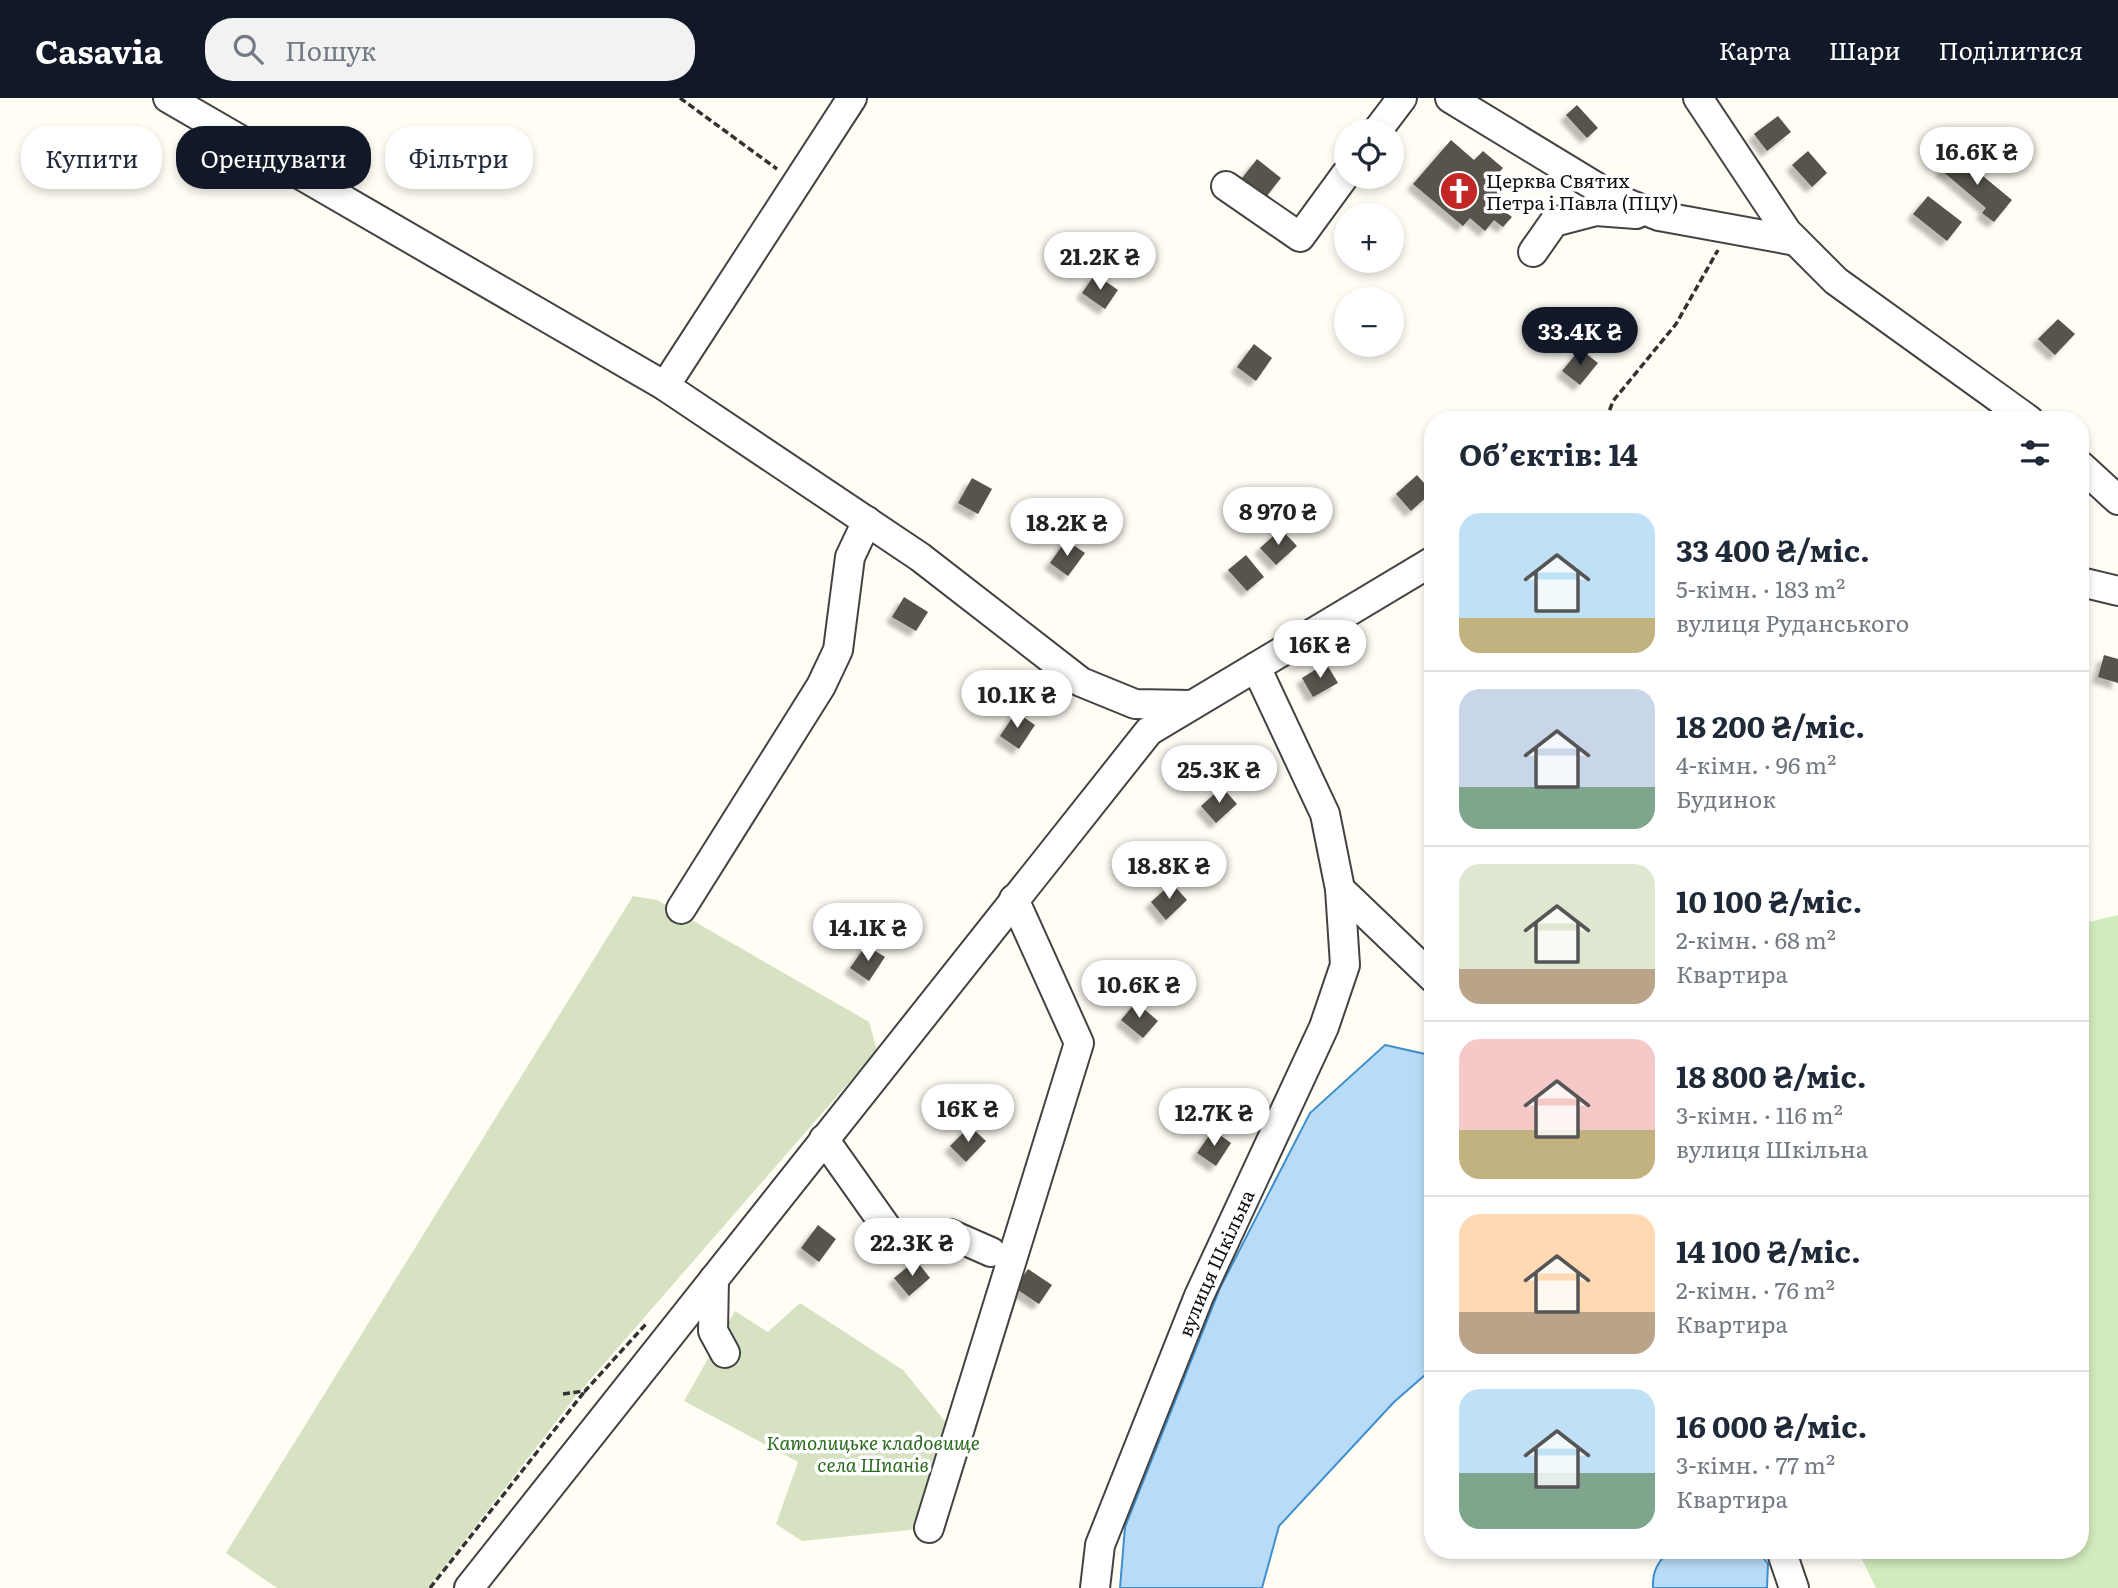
<!DOCTYPE html>
<html lang="uk">
<meta charset="utf-8">
<style>
body{margin:0;font-family:Literata,serif;background:#f2f2f3;color:#1f2937;height:100vh;display:flex;flex-direction:column;font-size:26px;white-space:nowrap}
*{box-sizing:border-box;margin:0}
p{font-size:23px;color:#747a83}
.icon{flex:none;width:38px;height:38px;fill:none;stroke:currentColor;stroke-width:2;stroke-linecap:round;stroke-linejoin:round}
.map{position:relative;flex:1;overflow:hidden}
.panel{position:absolute;left:1424px;top:313px;width:665px;height:1148px;display:flex;flex-direction:column;background:#fff;border-radius:28px;box-shadow:0 4px 10px #0003}
.panel>*{flex:none}
.hud{position:absolute;left:21px;top:28px;width:665px;height:63px;display:flex;gap:14px}
.buttons{position:absolute;left:1334px;top:21px;display:grid;gap:14px}
.buttons a{display:grid;place-items:center;width:70px;height:70px;border-radius:50%;background:#fff;box-shadow:0 4px 10px #0003;font-size:35px}
.price{position:absolute;translate:-50% -60px;padding:0 16px;border-radius:24px;background:#fff;color:#222;font-size:23px;line-height:46px;filter:drop-shadow(0 2px 4px #0008)}
.price::after{content:'';position:absolute;left:50%;top:42px;width:21px;height:16px;margin-left:-10px;background:inherit;clip-path:polygon(0 0,100% 0,50% 100%)}
.price.current{background:#111827;color:#fff}
ul{padding:0;list-style:none}
li{display:flex;align-items:center;gap:21px;height:175px;padding:0 35px}
li+li{border-top:2px solid #e0e1e3}
li span{display:grid;place-items:center;flex:none;width:196px;height:140px;border-radius:21px;color:#555}
li>.icon{margin-inline-start:auto}
span .icon{width:84px;height:84px;fill:#fffc;stroke-width:1}
li b{font-size:30px}
h2{display:flex;justify-content:space-between;align-items:center;height:84px;padding:0 35px;font-size:30px}
.tag{padding:0 24px;border-radius:28px;background:#fff;box-shadow:0 4px 10px #0003;font-size:24px;line-height:63px}
.tag.current{background:#111827;color:#fff}
header{display:flex;align-items:center;gap:42px;box-sizing:border-box;height:98px;padding:0 35px;background:#111827;color:#fff}
header strong{font-size:33px}
nav{display:flex;gap:38px;margin-inline-start:auto;font-size:24px}
.search{width:490px;height:63px;background:#f2f2f3;display:flex;align-items:center;gap:18px;box-sizing:border-box;padding:0 24px;border-radius:28px;color:#747a83;font-size:26px}
.map>svg:first-child{display:block}
</style>
<header>
<strong>Casavia</strong>
<div class="search"><svg class="icon" aria-label="search" viewBox="0 0 24 24"><circle cx="10" cy="10" r="6"/><path d="M15 15l6 6"/></svg>Пошук</div>
<nav><a>Карта</a><a>Шари</a><a>Поділитися</a></nav>
</header>
<div class="map">
<svg width="2118" height="1490" viewBox="0 0 2118 1490">
<defs>
<filter id="shadow"><feDropShadow dx="-6" dy="6" stdDeviation="2" flood-color="#0004"/></filter>
</defs>
<rect width="100%" height="100%" fill="#fffdf4"/>
<polygon fill="#d2ebbc" points="2118,817 2118,1490 1876,1490 1858,1453 2081,1452 2081,826"/>
<g fill="#d7e2c3">
<polygon points="633,798 657,802 869,924 877,952 575,1299 428,1490 277,1490 226,1455"/>
<polygon points="800,1205 903,1272 957,1338 929,1430 802,1443 776,1426 798,1364 684,1303 735,1213 768,1234"/>
</g>
<g fill="#b8dcf7" stroke="#3f8ece" stroke-width="2">
<polygon points="1385,947 1425,956 1433,966 1433,1270 1394,1304 1279,1428 1262,1490 1120,1490 1125,1429 1220,1190 1310,1015"/>
<path d="M1670,1452L1758,1453L1768,1466L1767,1490H1653C1652,1473 1658,1464 1670,1452Z"/>
</g>
<g fill="#59524c" filter="url(#shadow)">
<polygon points="1577,7 1598,30 1587,40 1566,17"/>
<polygon points="1778,18 1791,34 1767,53 1754,36"/>
<polygon points="1451,42 1474,62 1483,53 1503,70 1489,86 1506,101 1499,109 1512,119 1503,129 1494,122 1485,133 1470,120 1463,128 1413,86"/>
<polygon points="1808,53 1827,75 1812,89 1792,67"/>
<polygon points="1955,55 2012,102 1994,124 1982,115 1986,110 1941,72"/>
<polygon points="1257,61 1281,80 1263,103 1239,84"/>
<polygon points="1928,98 1962,124 1947,143 1913,116"/>
<polygon points="1095,176 1118,192 1105,211 1082,195"/>
<polygon points="2058,221 2075,236 2055,257 2038,241"/>
<polygon points="1254,246 1272,260 1256,283 1237,269"/>
<polygon points="1580,251 1598,265 1580,287 1562,273"/>
<polygon points="1417,377 1432,394 1411,413 1396,396"/>
<polygon points="972,380 992,391 978,416 958,405"/>
<polygon points="1281,431 1297,448 1276,467 1260,450"/>
<polygon points="1066,442 1085,455 1068,478 1050,465"/>
<polygon points="1246,457 1264,479 1247,493 1228,472"/>
<polygon points="904,499 928,514 916,533 892,519"/>
<polygon points="2104,557 2118,561 2118,585 2098,579"/>
<polygon points="1326,565 1338,585 1313,599 1302,580"/>
<polygon points="1016,614 1035,627 1019,651 1000,638"/>
<polygon points="1222,689 1237,706 1216,725 1201,708"/>
<polygon points="1172,785 1187,802 1166,822 1151,804"/>
<polygon points="866,847 885,859 869,883 850,870"/>
<polygon points="1136,904 1158,923 1143,940 1121,922"/>
<polygon points="970,1028 986,1043 966,1064 950,1048"/>
<polygon points="1213,1032 1231,1045 1216,1068 1197,1055"/>
<polygon points="818,1127 836,1141 819,1164 801,1150"/>
<polygon points="916,1162 930,1180 909,1198 894,1180"/>
<polygon points="1028,1171 1052,1187 1039,1206 1015,1190"/>
</g>
<g fill="none" stroke-linecap="round" stroke-linejoin="round">
<g stroke="#434343" stroke-width="32">
<g id="minor">
<polyline points="168,0 665,288 920,459 1081,584 1135,606 1192,607"/>
<polyline points="1450,0 1616,101 1659,118 1796,143"/>
<polyline points="1698,0 1787,134 1836,183 2029,322"/>
<polyline points="1377,33 1402,0"/>
<polyline points="1226,88 1300,139 1346,76"/>
<polyline points="1533,154 1554,124 1596,113 1636,116"/>
<polyline points="665,288 852,0"/>
<polyline points="2081,368 2118,402"/>
<polyline points="2081,484 2118,493"/>
<polyline points="1340,791 1433,880"/>
<polyline points="681,811 821,588 838,552 850,459 867,423"/>
<polyline points="824,1041 894,1140 950,1136 991,1154"/>
<polyline points="714,1181 713,1233 725,1255"/>
<polyline points="929,1430 1079,945 1014,801"/>
<polyline points="1781,1452 1794,1490"/>
<polyline points="469,1490 1149,633 1433,463"/>
<path id="s1" d="M1095,1490L1100,1447L1199,1198L1324,929L1345,867L1340,791L1325,716L1256,569"/>
</g>
</g>
<g stroke="#323232" stroke-width="3.5" stroke-dasharray="7 3.5" stroke-linecap="butt">
<polyline points="680,0 777,71"/>
<polyline points="1606,322 1613,303 1676,226 1718,152"/>
<polyline points="563,1296 585,1293 646,1226"/>
<polyline points="430,1490 585,1293"/>
</g>
<use href="#minor" stroke="#fff" stroke-width="28"/>
</g>
<defs>
<g id="church-disc" transform="scale(2.0125)"><circle r="9.5" fill="#c22726" stroke="#fff"/><path d="M-1.2-6h2.4v3.5h3.3v2.4h-3.3V6h-2.4V-.1h-3.3v-2.4h3.3Z" fill="#fff"/></g>
</defs>
<g fill-rule="evenodd">
<use href="#church-disc" x="1459" y="93"/>
</g>
<g text-anchor="middle" dominant-baseline="central" stroke-width="7" stroke-linejoin="round" paint-order="stroke">
<g font-size="19" fill="#101010" stroke="#fff" text-anchor="start">
<text x="1486" y="82">Церква Святих<tspan x="1486" dy="22">Петра і Павла (ПЦУ)</tspan></text>
</g>
<g font-size="19" fill="#101010" stroke="#fff">
<text stroke="none"><textPath href="#s1" startOffset="348">вулиця Шкільна</textPath></text>
</g>
<g font-size="19" font-style="italic" fill="#2b6a1f" stroke="#fff">
<text x="873" y="1344">Католицьке кладовище<tspan x="873" dy="22">села Шпанів</tspan></text>
</g>
</g>
</svg>
<div class="buttons">
<a><svg class="icon" aria-label="locate" viewBox="0 0 24 24"><circle cx="12" cy="12" r="6"/><path d="M12 2v4M12 18v4M2 12h4M18 12h4"/></svg></a>
<a>+</a>
<a>−</a>
</div>
<b class="price" style="left:1977px;top:89px">16.6K ₴</b>
<b class="price" style="left:1100px;top:194px">21.2K ₴</b>
<b class="price current" style="left:1580px;top:269px">33.4K ₴</b>
<b class="price" style="left:1278px;top:449px">8 970 ₴</b>
<b class="price" style="left:1067px;top:460px">18.2K ₴</b>
<b class="price" style="left:1320px;top:582px">16K ₴</b>
<b class="price" style="left:1017px;top:632px">10.1K ₴</b>
<b class="price" style="left:1219px;top:707px">25.3K ₴</b>
<b class="price" style="left:1169px;top:803px">18.8K ₴</b>
<b class="price" style="left:868px;top:865px">14.1K ₴</b>
<b class="price" style="left:1139px;top:922px">10.6K ₴</b>
<b class="price" style="left:968px;top:1046px">16K ₴</b>
<b class="price" style="left:1214px;top:1050px">12.7K ₴</b>
<b class="price" style="left:912px;top:1180px">22.3K ₴</b>
<div class="hud">
<a class="tag">Купити</a>
<a class="tag current">Орендувати</a>
<a class="tag">Фільтри</a>
</div>
<section class="panel">
<h2>Об’єктів: 14<svg class="icon" aria-label="filters" viewBox="0 0 24 24"><path d="M4 7h16M4 17h16"/><circle cx="9" cy="7" r="2"/><circle cx="15" cy="17" r="2"/></svg></h2>
<ul>
<li><span style="background:linear-gradient(#bfe0f5 75%,#c2b280 0)"><svg class="icon" aria-label="home" viewBox="0 0 24 24"><path d="M3 11l9-7 9 7M6 9v11h12V9"/></svg></span><div><b>33 400 ₴/міс.</b><p>5-кімн. · 183 m²</p><p>вулиця Руданського</p></div></li>
<li><span style="background:linear-gradient(#c9d6e8 70%,#7fa58c 0)"><svg class="icon" aria-label="home" viewBox="0 0 24 24"><path d="M3 11l9-7 9 7M6 9v11h12V9"/></svg></span><div><b>18 200 ₴/міс.</b><p>4-кімн. · 96 m²</p><p>Будинок</p></div></li>
<li><span style="background:linear-gradient(#dfe7d0 75%,#b9a48a 0)"><svg class="icon" aria-label="home" viewBox="0 0 24 24"><path d="M3 11l9-7 9 7M6 9v11h12V9"/></svg></span><div><b>10 100 ₴/міс.</b><p>2-кімн. · 68 m²</p><p>Квартира</p></div></li>
<li><span style="background:linear-gradient(#f6c9c9 65%,#c2b280 0)"><svg class="icon" aria-label="home" viewBox="0 0 24 24"><path d="M3 11l9-7 9 7M6 9v11h12V9"/></svg></span><div><b>18 800 ₴/міс.</b><p>3-кімн. · 116 m²</p><p>вулиця Шкільна</p></div></li>
<li><span style="background:linear-gradient(#ffd9b3 70%,#b9a48a 0)"><svg class="icon" aria-label="home" viewBox="0 0 24 24"><path d="M3 11l9-7 9 7M6 9v11h12V9"/></svg></span><div><b>14 100 ₴/міс.</b><p>2-кімн. · 76 m²</p><p>Квартира</p></div></li>
<li><span style="background:linear-gradient(#bfe0f5 60%,#7fa58c 0)"><svg class="icon" aria-label="home" viewBox="0 0 24 24"><path d="M3 11l9-7 9 7M6 9v11h12V9"/></svg></span><div><b>16 000 ₴/міс.</b><p>3-кімн. · 77 m²</p><p>Квартира</p></div></li>
</ul>
</section>
</div>
